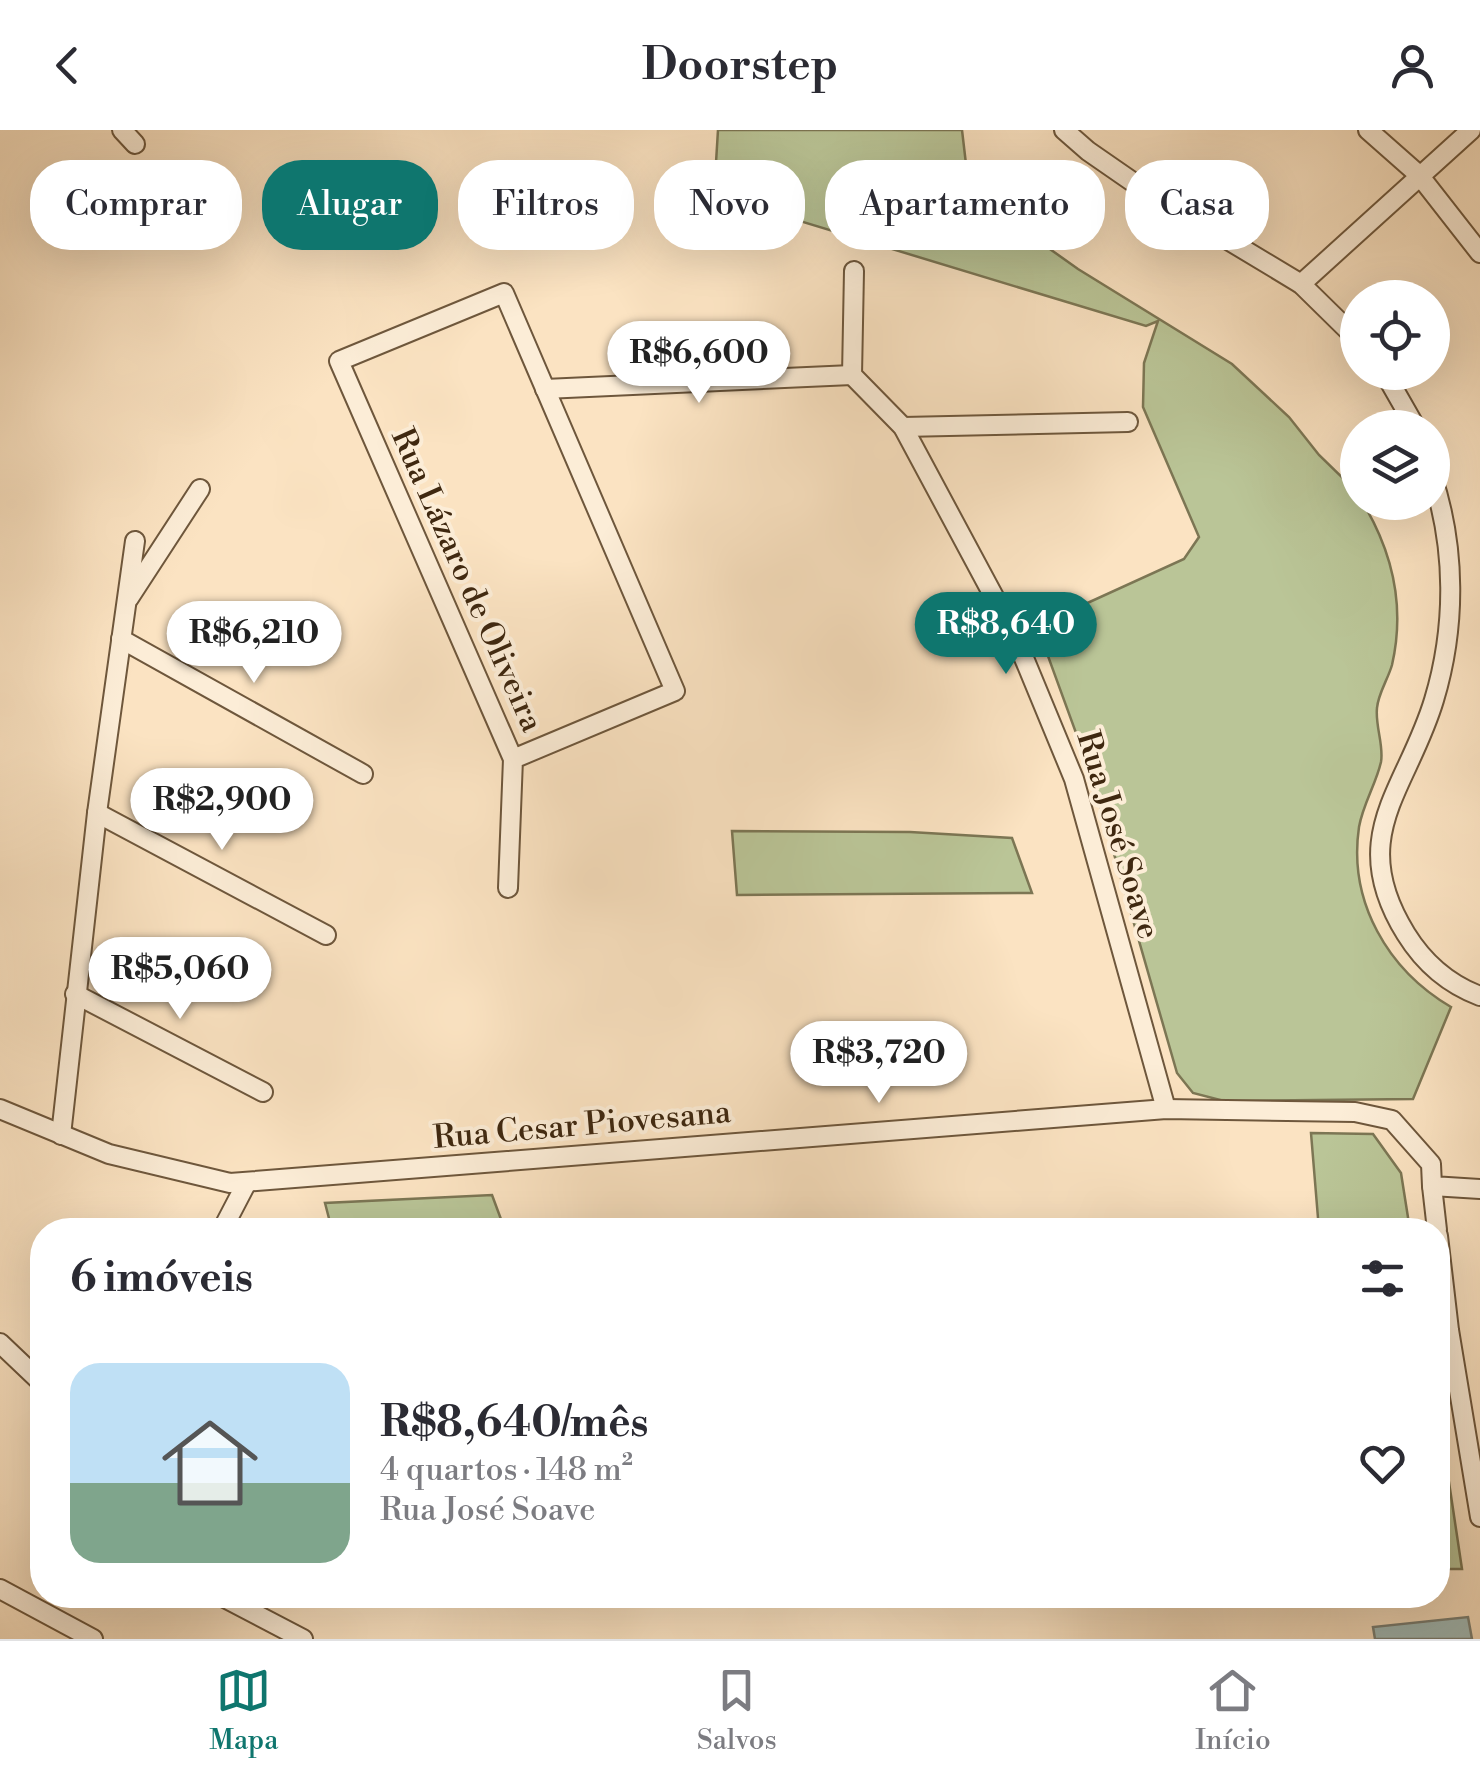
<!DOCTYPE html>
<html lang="pt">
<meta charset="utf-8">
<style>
body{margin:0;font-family:"Libre Bodoni",serif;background:#f2f2f3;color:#2b2b33;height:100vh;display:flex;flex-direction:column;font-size:38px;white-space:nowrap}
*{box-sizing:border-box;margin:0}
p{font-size:32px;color:#7c7c81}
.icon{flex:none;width:55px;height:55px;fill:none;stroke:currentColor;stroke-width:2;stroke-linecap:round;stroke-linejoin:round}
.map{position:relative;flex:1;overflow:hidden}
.side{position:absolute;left:30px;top:1088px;width:1420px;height:390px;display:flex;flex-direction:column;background:#fff;border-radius:40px;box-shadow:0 10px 40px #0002}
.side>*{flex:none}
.banner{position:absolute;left:30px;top:30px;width:1420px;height:90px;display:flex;gap:20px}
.tools{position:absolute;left:1340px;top:150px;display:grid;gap:20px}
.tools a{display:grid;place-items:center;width:110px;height:110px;border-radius:50%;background:#fff;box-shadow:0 10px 40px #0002;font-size:50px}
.price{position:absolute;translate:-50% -85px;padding:0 22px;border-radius:35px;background:#fff;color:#222;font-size:32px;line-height:65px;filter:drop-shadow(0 2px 5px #0008)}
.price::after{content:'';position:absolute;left:50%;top:60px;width:30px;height:22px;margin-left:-15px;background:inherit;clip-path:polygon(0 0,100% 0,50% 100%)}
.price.current{background:#0f766e;color:#fff}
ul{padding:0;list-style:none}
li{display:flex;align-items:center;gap:30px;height:250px;padding:0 40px}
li+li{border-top:2px solid #e1e1e2}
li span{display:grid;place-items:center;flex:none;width:280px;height:200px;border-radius:30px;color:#555}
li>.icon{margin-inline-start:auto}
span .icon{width:120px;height:120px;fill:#fffc;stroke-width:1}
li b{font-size:42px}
h2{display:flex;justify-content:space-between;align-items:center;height:120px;padding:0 40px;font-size:42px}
.pill{padding:0 35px;border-radius:40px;background:#fff;box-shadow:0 10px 40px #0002;font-size:35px;line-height:90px}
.pill.current{background:#0f766e;color:#fff}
header{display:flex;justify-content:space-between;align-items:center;height:130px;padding:0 40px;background:#fff;font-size:45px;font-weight:600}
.dock{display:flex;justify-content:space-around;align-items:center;height:140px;border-top:2px solid #e1e1e2;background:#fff;font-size:28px;color:#7c7c81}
.dock a{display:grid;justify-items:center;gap:5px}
.dock .current{color:#0f766e}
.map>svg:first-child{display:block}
</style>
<header><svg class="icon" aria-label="back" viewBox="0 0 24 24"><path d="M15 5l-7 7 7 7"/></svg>Doorstep<svg class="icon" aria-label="person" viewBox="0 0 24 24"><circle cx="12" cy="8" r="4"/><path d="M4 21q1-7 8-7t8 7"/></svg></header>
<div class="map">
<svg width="1480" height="1509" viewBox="0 0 1480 1509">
<rect width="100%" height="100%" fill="#fbe3c2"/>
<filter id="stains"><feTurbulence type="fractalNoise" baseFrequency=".002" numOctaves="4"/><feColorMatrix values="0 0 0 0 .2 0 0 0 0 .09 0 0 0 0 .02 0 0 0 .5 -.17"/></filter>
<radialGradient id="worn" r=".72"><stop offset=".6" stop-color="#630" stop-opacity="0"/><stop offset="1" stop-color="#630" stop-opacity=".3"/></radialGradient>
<g fill="#bac597" stroke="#7c7654" stroke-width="2.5">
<path d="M718,0H962L966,34L1009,90L1078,139L1232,234L1289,287L1319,325L1350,355L1357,365L1358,372L1363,373C1393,423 1405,478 1392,535C1388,549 1378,564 1377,578C1375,596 1384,615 1381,632C1376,654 1363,674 1359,697C1348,772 1388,840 1451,877L1413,969L1224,971L1193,963L1177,943L1091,644L1037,496L1184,429L1199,407L1143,277L1144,233L1158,191L1146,196L714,65Z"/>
<polygon points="732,701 910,702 1012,708 1032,763 737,765"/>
<polygon points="1311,1003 1373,1004 1401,1043 1410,1100 1319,1100"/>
<polygon points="492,1065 505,1100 332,1100 325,1073"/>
<polygon points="1438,1279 1462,1439 1438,1439"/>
</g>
<polygon fill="#a1bdbb" stroke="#7a8177" stroke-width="2.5" points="1468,1487 1472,1509 1375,1509 1373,1497"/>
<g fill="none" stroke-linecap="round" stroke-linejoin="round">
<g stroke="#6e573c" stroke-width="22">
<g id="minor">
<polyline points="122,0 135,14"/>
<polyline points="1064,0 1088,21 1140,57 1301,154 1358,210"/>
<polyline points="1368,0 1419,45 1480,123"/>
<polyline points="854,141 852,245 903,297 1014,504 1074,649 1166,979"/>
<polyline points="1301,154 1471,0"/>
<polyline points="1384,242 1416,298"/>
<polyline points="545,259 852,245"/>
<polyline points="903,297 1128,292"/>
<path d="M1432,346C1456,418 1456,497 1434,570C1407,660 1345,706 1406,804C1424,833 1448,854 1480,866"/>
<polyline points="129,468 200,359"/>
<polyline points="121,509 363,644"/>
<polyline points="97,683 326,805"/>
<polyline points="508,758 513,629 339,231 504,163 675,561 513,629"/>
<polyline points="75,864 263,962"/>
<polyline points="0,979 109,1024 230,1053 1166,979 1355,982 1392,990 1431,1034 1432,1056 1480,1059"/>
<polyline points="61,1005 97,683 135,411"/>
<polyline points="1432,1056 1437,1100"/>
<polyline points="222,1100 247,1052"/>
<polyline points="1438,1106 1449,1200 1480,1387"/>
<polyline points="0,1213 42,1253"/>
<polyline points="0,1459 93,1509"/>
<polyline points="219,1465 303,1509"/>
</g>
</g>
<use href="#minor" stroke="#fcedd7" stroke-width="18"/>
</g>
<g text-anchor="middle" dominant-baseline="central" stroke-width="8" stroke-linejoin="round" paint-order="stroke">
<g font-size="32" fill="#3f2810" stroke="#fcedd7">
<text transform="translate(467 450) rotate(66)">Rua Lázaro de Oliveira</text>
<text transform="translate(1118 705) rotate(73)">Rua José Soave</text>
<text transform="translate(582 995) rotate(-5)">Rua Cesar Piovesana</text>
</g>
</g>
<rect width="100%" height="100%" filter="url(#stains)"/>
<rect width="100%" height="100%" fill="url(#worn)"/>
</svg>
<div class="tools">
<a><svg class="icon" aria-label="locate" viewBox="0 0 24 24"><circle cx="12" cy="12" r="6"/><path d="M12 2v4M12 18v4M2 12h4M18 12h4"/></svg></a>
<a><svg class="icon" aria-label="layers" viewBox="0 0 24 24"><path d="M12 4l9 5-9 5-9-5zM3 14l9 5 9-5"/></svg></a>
</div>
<b class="price" style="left:699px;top:276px">R$6,600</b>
<b class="price current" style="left:1006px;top:547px">R$8,640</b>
<b class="price" style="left:254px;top:556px">R$6,210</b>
<b class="price" style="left:222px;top:723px">R$2,900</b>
<b class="price" style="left:180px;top:892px">R$5,060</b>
<b class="price" style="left:879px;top:976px">R$3,720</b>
<div class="banner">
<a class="pill">Comprar</a>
<a class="pill current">Alugar</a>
<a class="pill">Filtros</a>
<a class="pill">Novo</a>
<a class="pill">Apartamento</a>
<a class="pill">Casa</a>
</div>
<section class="side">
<h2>6 imóveis<svg class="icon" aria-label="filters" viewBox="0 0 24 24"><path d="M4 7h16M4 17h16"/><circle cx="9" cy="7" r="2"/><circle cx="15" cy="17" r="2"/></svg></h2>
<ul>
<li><span style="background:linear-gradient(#bfe0f5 60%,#7fa58c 0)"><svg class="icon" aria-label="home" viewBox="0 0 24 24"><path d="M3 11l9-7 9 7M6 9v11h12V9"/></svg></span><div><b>R$8,640/mês</b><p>4 quartos · 148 m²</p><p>Rua José Soave</p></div><svg class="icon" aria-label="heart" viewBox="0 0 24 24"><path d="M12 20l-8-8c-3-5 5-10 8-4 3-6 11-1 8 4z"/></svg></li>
</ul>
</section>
</div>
<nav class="dock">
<a class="current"><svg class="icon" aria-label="map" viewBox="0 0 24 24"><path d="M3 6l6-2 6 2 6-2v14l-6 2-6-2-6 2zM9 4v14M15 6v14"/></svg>Mapa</a>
<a><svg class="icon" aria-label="saved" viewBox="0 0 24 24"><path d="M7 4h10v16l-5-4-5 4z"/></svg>Salvos</a>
<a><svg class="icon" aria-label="home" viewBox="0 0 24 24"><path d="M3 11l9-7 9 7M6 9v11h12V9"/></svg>Início</a>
</nav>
